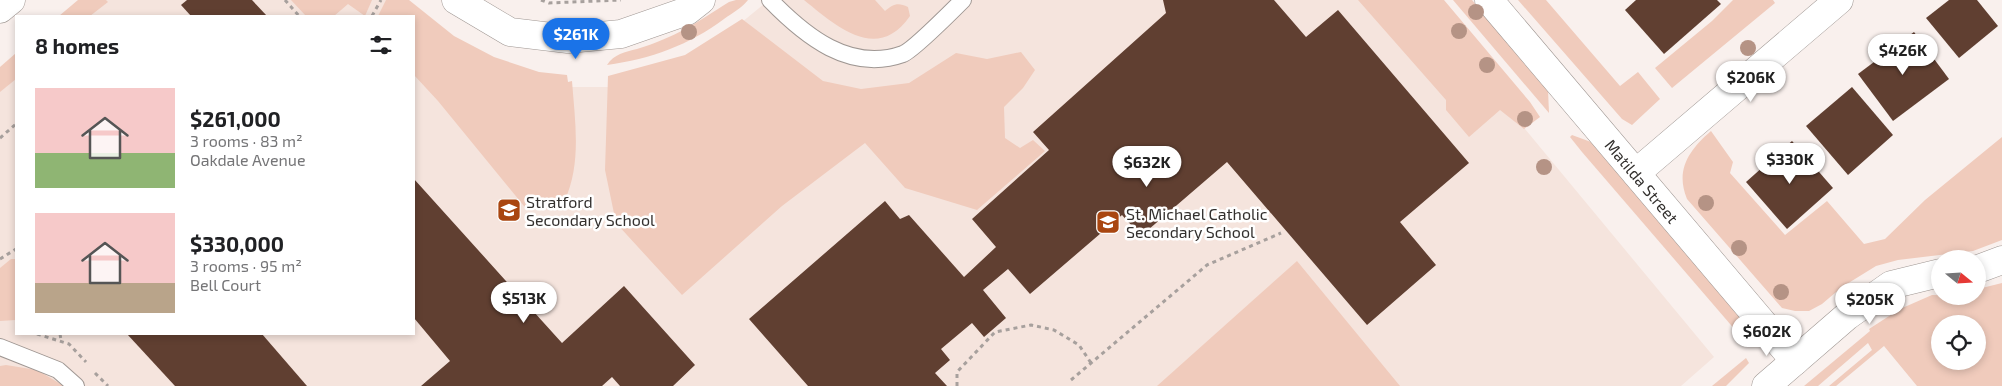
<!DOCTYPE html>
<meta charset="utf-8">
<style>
body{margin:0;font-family:"Exo 2",sans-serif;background:#f6f6f6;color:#202124;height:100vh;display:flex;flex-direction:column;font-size:19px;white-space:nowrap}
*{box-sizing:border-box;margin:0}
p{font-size:16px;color:#757577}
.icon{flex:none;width:28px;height:28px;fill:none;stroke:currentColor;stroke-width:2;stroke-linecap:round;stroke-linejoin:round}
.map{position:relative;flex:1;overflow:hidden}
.drawer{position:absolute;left:15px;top:15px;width:400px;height:320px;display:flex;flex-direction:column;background:#fff;border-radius:0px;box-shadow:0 2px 8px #0003}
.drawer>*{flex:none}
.needle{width:32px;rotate:108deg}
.tools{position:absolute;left:1931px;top:250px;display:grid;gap:10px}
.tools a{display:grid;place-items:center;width:55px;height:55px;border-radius:50%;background:#fff;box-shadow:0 2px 8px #0003;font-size:25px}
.price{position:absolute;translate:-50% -42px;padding:0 11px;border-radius:18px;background:#fff;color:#222;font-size:16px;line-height:32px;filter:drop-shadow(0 1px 2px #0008)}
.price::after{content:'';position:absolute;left:50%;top:30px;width:15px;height:11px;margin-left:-8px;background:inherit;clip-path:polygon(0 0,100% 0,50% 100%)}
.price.current{background:#1a73e8;color:#fff}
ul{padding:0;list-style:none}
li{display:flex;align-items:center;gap:15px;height:125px;padding:0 20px}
li span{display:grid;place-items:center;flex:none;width:140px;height:100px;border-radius:0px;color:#555}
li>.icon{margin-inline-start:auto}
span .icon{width:60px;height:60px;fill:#fffc;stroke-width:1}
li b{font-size:21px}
h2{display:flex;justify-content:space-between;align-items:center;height:60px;padding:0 20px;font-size:21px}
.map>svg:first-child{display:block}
</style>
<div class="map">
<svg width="2002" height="386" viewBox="0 0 2002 386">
<rect width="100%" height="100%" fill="#f9f0ed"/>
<polygon fill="#f5e4dd" points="81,0 401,0 500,87 663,87 769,0 1418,0 1714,357 1681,386 0,386 0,69 16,56 16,334 414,334 414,16 62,16"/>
<g fill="#f0cbbc" fill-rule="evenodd">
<polygon points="78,0 106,0 108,2 90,16 59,16"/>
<polygon points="291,0 372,0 365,16 348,4 334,16 306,16"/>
<path d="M386,0H409L454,36L494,57L539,72L567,75L568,82L572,81C575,122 582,164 564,202L528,211L438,101L414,75V16H378Z"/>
<path d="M736,0H748C742,8 732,13 724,19C689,45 651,59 607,65C614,54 625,52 637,49C676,37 696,23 729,2Z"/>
<path d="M804,0H875L885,11C893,4 898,2 908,7L910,16C877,64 835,25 804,0Z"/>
<polygon points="1358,0 1444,0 1530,102 1540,117 1524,129 1500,110 1469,137 1446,110 1446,100"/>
<polygon points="1453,0 1472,0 1544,84 1548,90 1549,113"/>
<polygon points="1518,0 1546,0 1620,86 1638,72 1660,99 1632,125 1622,119"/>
<polygon points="1733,0 1773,0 1775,3 1672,88 1655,68 1712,21"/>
<polygon points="742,19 823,81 861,89 909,83 956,53 987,59 1021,52 1035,70 1023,88 1004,107 1005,138 1020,148 1033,140 1045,151 977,210 905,188 865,143 782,206 682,295 616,223 605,170 608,76 685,55"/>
<polygon points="16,53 16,79 0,92 0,67"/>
<path d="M1711,131L1733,162L1730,173L1785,235L1827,201L1864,244L1885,239L1925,200L2002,137V240L1973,251L1898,260L1876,266L1842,287L1822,304L1809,311H1795L1782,308L1687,199C1675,170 1689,150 1711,131Z"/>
<polygon points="1572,135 1591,142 1724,298 1751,332 1753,340 1749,346 1582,152 1570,137"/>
<polygon points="11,259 16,259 16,320 0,321 0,268"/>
<polygon points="1297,261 1400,386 1157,386"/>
<path d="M2002,283V386H1917L1884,346L1836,386H1829L1872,350L1868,343L1818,386H1804L1870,331L1869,329L1900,309L1932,295L1978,296V289ZM1940,324H1978V361H1940Z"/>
<polygon points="1746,358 1749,363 1726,386 1712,386"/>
<polygon points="6,365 37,370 64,386 0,386 0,366"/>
</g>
<g fill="#603f31">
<polygon points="187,0 252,0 267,16 191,16 181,5"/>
<polygon points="1163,0 1274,0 1306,37 1338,10 1469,163 1400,222 1436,265 1367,325 1227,162 1141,236 1122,215 1030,294 1008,269 983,290 1006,318 984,337 972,323 941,349 950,360 935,373 947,386 808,386 749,319 885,201 900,219 909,215 964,277 996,247 972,219 1049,150 1033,132 1166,13"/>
<polygon points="1636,0 1717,0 1721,4 1664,54 1625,10"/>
<polygon points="1949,0 1977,0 1998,26 1959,58 1926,18"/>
<polygon points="1914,32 1949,79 1893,121 1858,74"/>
<polygon points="1852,87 1893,135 1848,175 1806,126"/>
<polygon points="1792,141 1833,188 1787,229 1746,182"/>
<polygon points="414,179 562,343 624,286 695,365 673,386 620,386 612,377 602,386 421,386 450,361 414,318"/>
<polygon points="127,334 262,334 307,386 175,386"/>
</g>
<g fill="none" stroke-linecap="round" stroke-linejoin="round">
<g stroke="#9f9793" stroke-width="18">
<g id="service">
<path d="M770,0C805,36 850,73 903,54C913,50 953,10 963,0"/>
<polyline points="0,347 58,370 76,386"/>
</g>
</g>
<g stroke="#9f9793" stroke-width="29">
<g id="minor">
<polyline points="456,0 510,32 568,39 621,34 687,11 701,0"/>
<polyline points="1489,0 1795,361"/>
<polyline points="0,9 11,0"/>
<polyline points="1636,173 1839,0"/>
<polyline points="1978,269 2002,260"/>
<polyline points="1766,386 1847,316 1891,285 1940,273"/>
</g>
</g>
<g stroke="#a7a09d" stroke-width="3" stroke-dasharray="4 4" stroke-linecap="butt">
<polyline points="285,0 299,16"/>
<polyline points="541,0 549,3 621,0"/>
<polyline points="372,16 381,0"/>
<polyline points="0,138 16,124"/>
<polyline points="0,259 16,249"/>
<polyline points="37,334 69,344 86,362"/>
<polyline points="60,334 61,340"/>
<polyline points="95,373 108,386"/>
<polyline points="1071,380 1207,265 1281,233"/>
<polyline points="957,386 957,372 995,332 1031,325 1054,330 1079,345 1091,363"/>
</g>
<use href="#service" stroke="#fff" stroke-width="16"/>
<use href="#minor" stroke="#fff" stroke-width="28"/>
</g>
<g fill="#b59385">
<circle cx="1476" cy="12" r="8"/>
<circle cx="1459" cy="31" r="8"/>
<circle cx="689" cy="32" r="8"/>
<circle cx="1748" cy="48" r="8"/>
<circle cx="1487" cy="65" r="8"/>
<circle cx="1525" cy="119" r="8"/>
<circle cx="1544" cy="167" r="8"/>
<circle cx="1706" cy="203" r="8"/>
<circle cx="1739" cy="248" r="8"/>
<circle cx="1781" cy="292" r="8"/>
</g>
<defs>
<g id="school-square" transform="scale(1.25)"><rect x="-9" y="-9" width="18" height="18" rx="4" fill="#a94610" stroke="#fff"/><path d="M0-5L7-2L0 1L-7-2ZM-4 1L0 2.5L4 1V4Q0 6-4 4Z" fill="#fff"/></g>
</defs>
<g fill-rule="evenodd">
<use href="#school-square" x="509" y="210"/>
<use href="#school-square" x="1108" y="222"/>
</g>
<g text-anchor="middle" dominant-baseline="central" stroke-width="5" stroke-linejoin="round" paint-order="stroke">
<g font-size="16" fill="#33302e" stroke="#fff">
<text transform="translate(1642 181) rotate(50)">Matilda Street</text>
</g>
<g font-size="16" fill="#33302e" stroke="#fff" text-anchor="start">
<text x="526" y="201">Stratford<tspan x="526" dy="18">Secondary School</tspan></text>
<text x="1126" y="213">St. Michael Catholic<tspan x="1126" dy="18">Secondary School</tspan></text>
</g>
</g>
</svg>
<div class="tools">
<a><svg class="needle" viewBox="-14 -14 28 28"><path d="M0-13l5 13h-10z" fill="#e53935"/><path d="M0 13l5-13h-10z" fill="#757577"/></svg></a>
<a><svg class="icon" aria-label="locate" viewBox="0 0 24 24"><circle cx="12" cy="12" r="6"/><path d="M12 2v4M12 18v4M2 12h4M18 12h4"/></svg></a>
</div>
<b class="price current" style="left:576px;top:60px">$261K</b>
<b class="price" style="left:1903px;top:76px">$426K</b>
<b class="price" style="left:1751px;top:103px">$206K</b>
<b class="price" style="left:1790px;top:185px">$330K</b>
<b class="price" style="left:1147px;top:188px">$632K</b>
<b class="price" style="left:524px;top:324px">$513K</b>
<b class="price" style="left:1870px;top:325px">$205K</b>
<b class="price" style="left:1767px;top:357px">$602K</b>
<section class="drawer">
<h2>8 homes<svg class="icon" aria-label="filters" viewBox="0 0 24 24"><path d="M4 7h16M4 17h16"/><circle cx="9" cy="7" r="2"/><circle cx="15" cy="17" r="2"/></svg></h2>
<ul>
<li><span style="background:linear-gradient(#f6c9c9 65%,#8fb573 0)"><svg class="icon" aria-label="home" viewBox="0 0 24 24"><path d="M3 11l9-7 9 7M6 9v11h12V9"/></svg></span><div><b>$261,000</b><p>3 rooms · 83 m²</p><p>Oakdale Avenue</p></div></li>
<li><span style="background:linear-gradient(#f6c9c9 70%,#b9a48a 0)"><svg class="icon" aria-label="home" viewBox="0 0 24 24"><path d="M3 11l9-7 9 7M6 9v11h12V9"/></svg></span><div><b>$330,000</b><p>3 rooms · 95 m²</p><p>Bell Court</p></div></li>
</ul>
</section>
</div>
